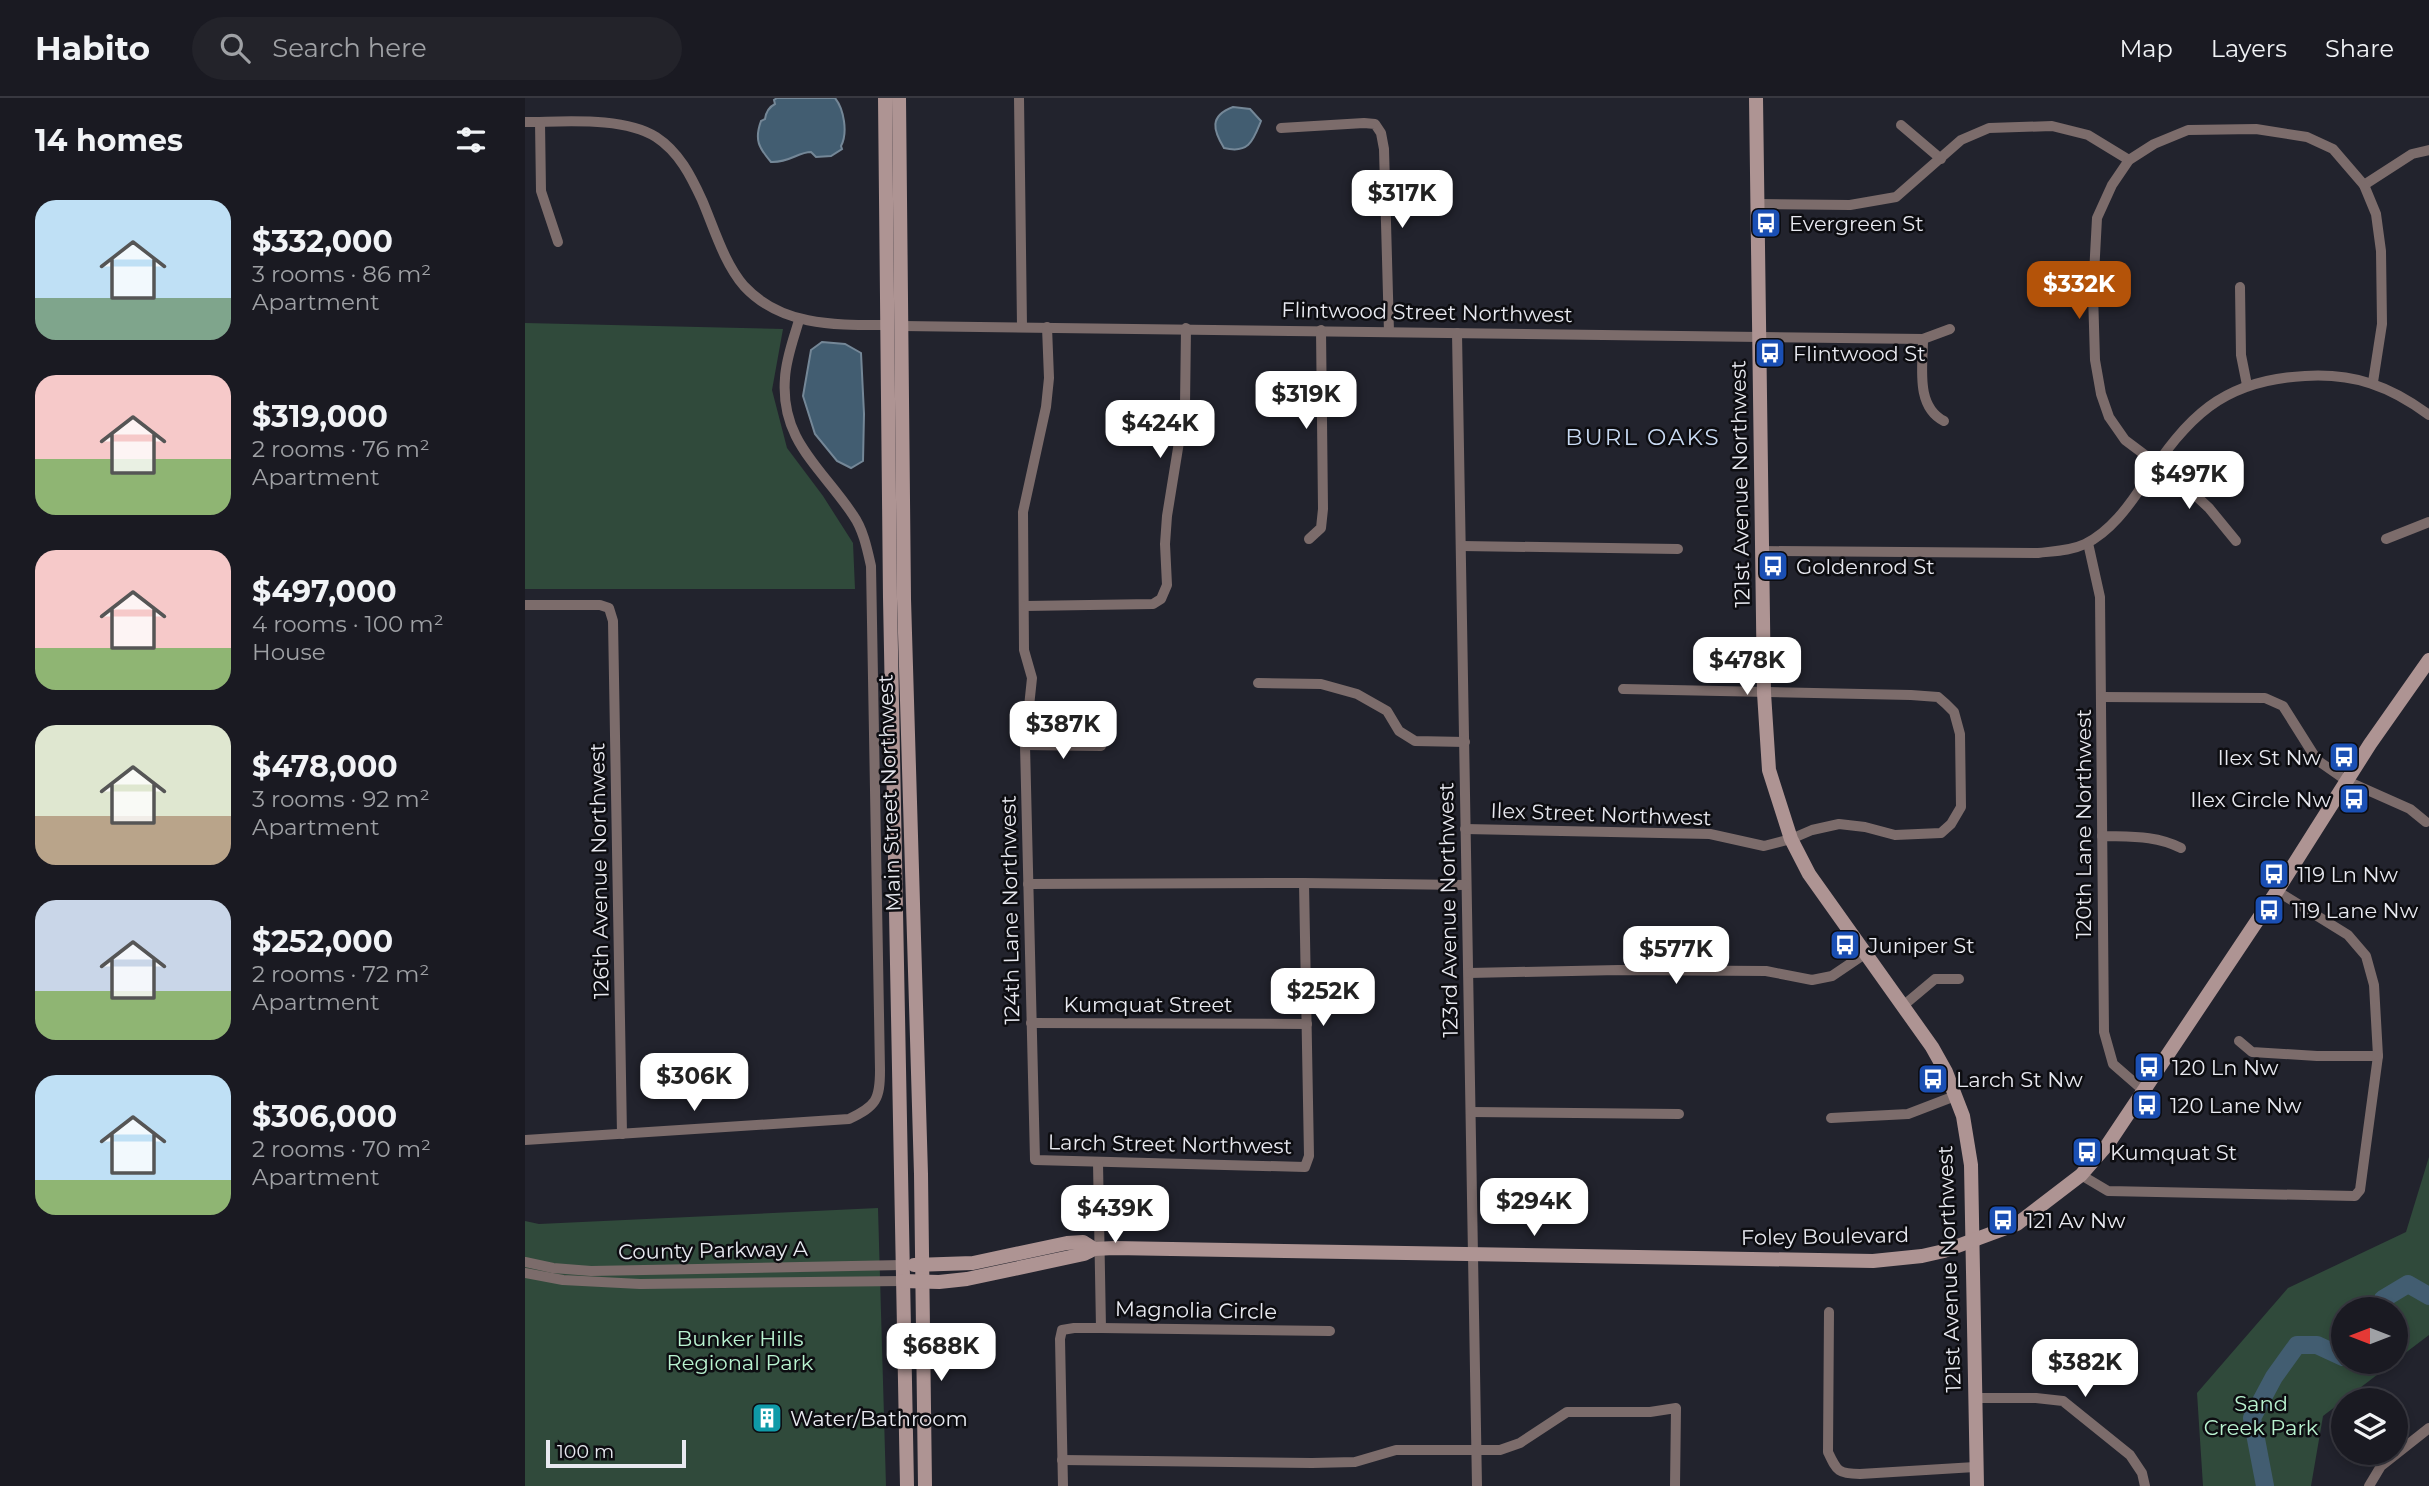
<!DOCTYPE html>
<meta charset="utf-8">
<style>
body{margin:0;font-family:Montserrat,sans-serif;background:#23232a;color:#f1f3f6;height:100vh;display:flex;flex-direction:column;font-size:26px;white-space:nowrap}
*{box-sizing:border-box;margin:0}
p{font-size:23px;color:#9fa1a5}
.icon{flex:none;width:38px;height:38px;fill:none;stroke:currentColor;stroke-width:2;stroke-linecap:round;stroke-linejoin:round}
.map{position:relative;flex:1;overflow:hidden}
.sheet{display:flex;flex-direction:column;background:#1a1a22;width:525px}
.sheet>*{flex:none}
.needle{width:46px;rotate:270deg}
.tools{position:absolute;left:1806px;top:1199px;display:grid;gap:14px}
.tools a{display:grid;place-items:center;width:77px;height:77px;border-radius:50%;background:#1a1a22;box-shadow:0 4px 10px #0003,0 0 0 2px #383840;font-size:35px}
.scale{position:absolute;left:21px;bottom:18px;width:140px;box-sizing:border-box;padding-left:7px;border:4px solid #e8e9f0;border-top:0;font-size:19px;line-height:24px;white-space:nowrap;color:#e8e9f0;-webkit-text-stroke:5px #0d0d11;paint-order:stroke}
.price{position:absolute;translate:-50% -60px;padding:0 16px;border-radius:14px;background:#fff;color:#222;font-size:23px;line-height:46px;filter:drop-shadow(0 2px 4px #0008)}
.price::after{content:'';position:absolute;left:50%;top:42px;width:21px;height:16px;margin-left:-10px;background:inherit;clip-path:polygon(0 0,100% 0,50% 100%)}
.price.current{background:#b45309;color:#fff}
ul{padding:0;list-style:none}
li{display:flex;align-items:center;gap:21px;height:175px;padding:0 35px}
li span{display:grid;place-items:center;flex:none;width:196px;height:140px;border-radius:21px;color:#555}
li>.icon{margin-inline-start:auto}
span .icon{width:84px;height:84px;fill:#fffc;stroke-width:1}
li b{font-size:30px}
h2{display:flex;justify-content:space-between;align-items:center;height:84px;padding:0 35px;font-size:30px}
header{display:flex;align-items:center;gap:42px;box-sizing:border-box;height:98px;padding:0 35px;background:#1a1a22;border-bottom:2px solid #383840}
header strong{font-size:33px}
nav{display:flex;gap:38px;margin-inline-start:auto;font-size:24px}
.search{width:490px;height:63px;background:#23232a;display:flex;align-items:center;gap:18px;box-sizing:border-box;padding:0 24px;border-radius:38px;color:#9fa1a5;font-size:26px}
main{display:flex;flex:1;min-height:0}
.map>svg:first-child{display:block}
</style>
<header>
<strong>Habito</strong>
<div class="search"><svg class="icon" aria-label="search" viewBox="0 0 24 24"><circle cx="10" cy="10" r="6"/><path d="M15 15l6 6"/></svg>Search here</div>
<nav><a>Map</a><a>Layers</a><a>Share</a></nav>
</header>
<main>
<section class="sheet">
<h2>14 homes<svg class="icon" aria-label="filters" viewBox="0 0 24 24"><path d="M4 7h16M4 17h16"/><circle cx="9" cy="7" r="2"/><circle cx="15" cy="17" r="2"/></svg></h2>
<ul>
<li><span style="background:linear-gradient(#bfe0f5 70%,#7fa58c 0)"><svg class="icon" aria-label="home" viewBox="0 0 24 24"><path d="M3 11l9-7 9 7M6 9v11h12V9"/></svg></span><div><b>$332,000</b><p>3 rooms · 86 m²</p><p>Apartment</p></div></li>
<li><span style="background:linear-gradient(#f6c9c9 60%,#8fb573 0)"><svg class="icon" aria-label="home" viewBox="0 0 24 24"><path d="M3 11l9-7 9 7M6 9v11h12V9"/></svg></span><div><b>$319,000</b><p>2 rooms · 76 m²</p><p>Apartment</p></div></li>
<li><span style="background:linear-gradient(#f6c9c9 70%,#8fb573 0)"><svg class="icon" aria-label="home" viewBox="0 0 24 24"><path d="M3 11l9-7 9 7M6 9v11h12V9"/></svg></span><div><b>$497,000</b><p>4 rooms · 100 m²</p><p>House</p></div></li>
<li><span style="background:linear-gradient(#dfe7d0 65%,#b9a48a 0)"><svg class="icon" aria-label="home" viewBox="0 0 24 24"><path d="M3 11l9-7 9 7M6 9v11h12V9"/></svg></span><div><b>$478,000</b><p>3 rooms · 92 m²</p><p>Apartment</p></div></li>
<li><span style="background:linear-gradient(#c9d6e8 65%,#8fb573 0)"><svg class="icon" aria-label="home" viewBox="0 0 24 24"><path d="M3 11l9-7 9 7M6 9v11h12V9"/></svg></span><div><b>$252,000</b><p>2 rooms · 72 m²</p><p>Apartment</p></div></li>
<li><span style="background:linear-gradient(#bfe0f5 75%,#8fb573 0)"><svg class="icon" aria-label="home" viewBox="0 0 24 24"><path d="M3 11l9-7 9 7M6 9v11h12V9"/></svg></span><div><b>$306,000</b><p>2 rooms · 70 m²</p><p>Apartment</p></div></li>
</ul>
</section>
<div class="map">
<svg width="1904" height="1388" viewBox="0 0 1904 1388">
<rect width="100%" height="100%" fill="#22232d"/>
<g fill="#304a3b">
<polygon points="0,225 258,231 247,292 262,350 298,398 328,445 330,491 0,491"/>
<polygon points="1904,1059 1904,1237 1871,1262 1871,1211 1818,1211 1818,1264 1869,1264 1798,1318 1786,1388 1678,1388 1672,1295 1763,1190 1881,1134"/>
<polygon points="353,1110 361,1388 0,1388 0,1123 14,1126"/>
</g>
<g fill="#425d71" stroke="#748797" stroke-width="2">
<path d="M252,0H310C319,11 323,35 316,48L317,51L306,58L291,59L286,54C273,54 264,65 246,64C234,50 229,42 236,23L240,21C241,14 244,9 250,6L249,2Z"/>
<path d="M708,9L725,11L736,23C728,43 724,56 699,50C688,32 684,18 708,9Z"/>
<polygon points="297,244 320,246 336,255 339,316 338,363 326,370 312,363 290,336 278,298 286,252"/>
</g>
<g fill="none" stroke-linecap="round" stroke-linejoin="round">
<g stroke="#425d71" stroke-width="18">
<polyline points="1856,1211 1858,1201 1883,1186 1904,1198"/>
<polyline points="1740,1388 1727,1320 1749,1279 1772,1247 1792,1247 1818,1259"/>
</g>
<g stroke="#7c6c6b" stroke-width="10">
<polyline points="494,0 497,228"/>
<path d="M0,24C38,24 98,18 131,39C154,54 166,78 177,102C189,130 199,165 219,188C257,229 312,227 363,227"/>
<polyline points="15,24 16,93 33,144"/>
<polyline points="1376,27 1416,61"/>
<polyline points="756,30 839,25 850,26 856,35 859,51 864,234"/>
<polyline points="1839,87 1887,56 1904,52"/>
<polyline points="1233,106 1325,107 1371,99 1436,42 1464,30 1527,28 1563,37 1604,62"/>
<polyline points="1715,189 1716,257 1722,287"/>
<polyline points="377,228 1398,241 1425,231"/>
<polyline points="522,229 524,280 521,309 498,414 499,552 507,580 500,647 510,1062 780,1069 784,1058 779,785"/>
<polyline points="932,235 952,1388"/>
<path d="M1398,241C1398,268 1390,308 1419,323"/>
<polyline points="784,441 796,430 798,411 796,232"/>
<polyline points="1861,441 1904,424"/>
<polyline points="1711,443 1684,410 1656,384 1600,342 1584,319 1576,296 1570,262 1568,195 1572,120 1587,87 1604,62 1629,46 1663,32 1731,31 1782,39 1808,51 1839,87 1851,116 1856,153 1857,226 1848,284"/>
<polyline points="1563,445 1575,499 1579,934 1588,966 1619,993"/>
<polyline points="937,448 1153,451"/>
<path d="M1236,453L1513,455C1529,453 1545,453 1560,446C1585,434 1604,408 1619,385C1662,320 1696,282 1780,278C1829,275 1865,288 1904,317"/>
<polyline points="0,507 75,507 84,510 88,523 97,1036"/>
<polyline points="500,508 628,506 636,501 642,487 640,446 642,418 660,307 661,230"/>
<polyline points="733,585 796,586 832,596 862,613 874,633 890,643 940,644"/>
<polyline points="1577,599 1740,600 1758,608 1792,662 1822,683 1885,711 1901,724"/>
<polyline points="500,647 576,648"/>
<polyline points="940,731 1185,736 1239,748 1266,741 1287,732 1314,726 1340,729 1370,737 1416,735 1426,726 1436,709 1435,636 1429,614 1421,606 1413,599 1386,597 1098,591"/>
<path d="M1577,738C1606,739 1630,737 1656,750"/>
<polyline points="503,786 779,785 941,787"/>
<polyline points="944,875 1094,872 1241,873 1287,882 1307,878 1341,855"/>
<polyline points="1379,907 1410,881 1434,881"/>
<polyline points="506,925 782,926"/>
<polyline points="1714,943 1727,954 1792,958 1853,958"/>
<polyline points="946,1014 1154,1016"/>
<polyline points="1306,1020 1383,1016 1430,998"/>
<path d="M0,1042L324,1021C351,1008 355,1002 355,972L346,468C342,450 338,431 328,417C297,370 255,343 260,280C261,260 269,240 274,222"/>
<polyline points="573,1065 576,1230"/>
<polyline points="1556,1077 1583,1093 1830,1098 1835,1092 1853,958 1849,887 1841,858 1823,837 1752,793"/>
<polyline points="0,1164 28,1170 66,1173 378,1167"/>
<polyline points="0,1175 38,1182 115,1186 378,1183"/>
<path d="M1304,1214L1303,1354C1312,1373 1313,1376 1335,1376L1450,1369"/>
<polyline points="1450,1300 1511,1300 1538,1303 1605,1357 1617,1375 1620,1388"/>
<polyline points="537,1362 787,1365 830,1364 871,1352 975,1352 995,1345 1042,1314 1125,1314 1151,1310 1150,1388"/>
<polyline points="538,1388 535,1241 537,1232 549,1230 576,1230 805,1233"/>
<polyline points="1844,1388 1856,1368 1904,1330"/>
</g>
<g stroke="#ae9493" stroke-width="14">
<polyline points="360,0 365,500 382,1388"/>
<polyline points="374,0 379,501 396,1076 400,1388"/>
<polyline points="1231,0 1239,595 1244,672 1266,741 1284,776 1407,949 1421,974 1438,1018 1446,1067 1452,1388"/>
<polyline points="389,1167 448,1165 542,1145 558,1144 569,1151"/>
<polyline points="378,1183 414,1184 442,1181 559,1156 569,1151 589,1150 1348,1163 1397,1158 1419,1153 1492,1126 1556,1077 1583,1046 1752,793 1845,646 1904,562"/>
</g>
</g>
<defs>
<g id="bus-square" transform="scale(1.575)"><rect x="-9" y="-9" width="18" height="18" rx="4" fill="#1a4fb4" stroke="#0d0d11"/><path d="M-5-6H5V4H4V6H2V4H-2V6H-4V4H-5ZM-3.5-4V0h7V-4ZM-3.5 1.2v1.5H-2V1.2ZM2 1.2v1.5H3.5V1.2Z" fill="#fff"/></g>
<g id="building-square" transform="scale(1.575)"><rect x="-9" y="-9" width="18" height="18" rx="4" fill="#0f9aa8" stroke="#0d0d11"/><path d="M-4-6H4V6H1V3H-1V6H-4ZM-2.5-4.3h1.7v1.8h-1.7ZM.8-4.3h1.7v1.8H.8ZM-2.5-1h1.7V.8h-1.7ZM.8-1h1.7V.8H.8Z" fill="#fff"/></g>
</defs>
<g fill-rule="evenodd">
<use href="#bus-square" x="1241" y="125"/>
<use href="#bus-square" x="1245" y="255"/>
<use href="#bus-square" x="1248" y="468"/>
<use href="#bus-square" x="1819" y="659"/>
<use href="#bus-square" x="1829" y="701"/>
<use href="#bus-square" x="1749" y="776"/>
<use href="#bus-square" x="1744" y="812"/>
<use href="#bus-square" x="1320" y="847"/>
<use href="#bus-square" x="1624" y="969"/>
<use href="#bus-square" x="1408" y="981"/>
<use href="#bus-square" x="1622" y="1007"/>
<use href="#bus-square" x="1562" y="1054"/>
<use href="#bus-square" x="1478" y="1122"/>
<use href="#building-square" x="242" y="1320"/>
</g>
<g text-anchor="middle" dominant-baseline="central" stroke-width="5" stroke-linejoin="round" paint-order="stroke">
<g font-size="21" fill="#e8e9f0" stroke="#0d0d11" text-anchor="start">
<text x="1264" y="125">Evergreen St</text>
<text x="1268" y="255">Flintwood St</text>
<text x="1271" y="468">Goldenrod St</text>
<text x="1796" y="659" text-anchor="end">Ilex St Nw</text>
<text x="1806" y="701" text-anchor="end">Ilex Circle Nw</text>
<text x="1772" y="776">119 Ln Nw</text>
<text x="1767" y="812">119 Lane Nw</text>
<text x="1343" y="847">Juniper St</text>
<text x="1647" y="969">120 Ln Nw</text>
<text x="1431" y="981">Larch St Nw</text>
<text x="1645" y="1007">120 Lane Nw</text>
<text x="1585" y="1054">Kumquat St</text>
<text x="1501" y="1122">121 Av Nw</text>
<text x="265" y="1320">Water/Bathroom</text>
</g>
<g font-size="21" fill="#e8e9f0" stroke="#0d0d11">
<text transform="translate(902 214) rotate(1)">Flintwood Street Northwest</text>
<text transform="translate(1215 386) rotate(-91)">121st Avenue Northwest</text>
<text transform="translate(364 695) rotate(-92)">Main Street Northwest</text>
<text transform="translate(1076 716) rotate(2)">Ilex Street Northwest</text>
<text transform="translate(1558 726) rotate(-90)">120th Lane Northwest</text>
<text transform="translate(74 773) rotate(-91)">126th Avenue Northwest</text>
<text transform="translate(485 812) rotate(-91)">124th Lane Northwest</text>
<text transform="translate(923 812) rotate(-91)">123rd Avenue Northwest</text>
<text x="623" y="906">Kumquat Street</text>
<text transform="translate(645 1046) rotate(1)">Larch Street Northwest</text>
<text transform="translate(1300 1138) rotate(-1)">Foley Boulevard</text>
<text transform="translate(188 1152) rotate(-1)">County Parkway A</text>
<text transform="translate(1424 1171) rotate(-92)">121st Avenue Northwest</text>
<text transform="translate(671 1212) rotate(1)">Magnolia Circle</text>
</g>
<g font-size="21" fill="#b9f3d0" stroke="#0d0d11">
<text x="215" y="1240">Bunker Hills<tspan x="215" dy="24">Regional Park</tspan></text>
<text x="1736" y="1305">Sand<tspan x="1736" dy="24">Creek Park</tspan></text>
</g>
<g font-size="23" letter-spacing="2" fill="#c9dbf4" stroke="#0d0d11">
<text x="1118" y="339">BURL OAKS</text>
</g>
</g>
</svg>
<div class="tools">
<a><svg class="needle" viewBox="-14 -14 28 28"><path d="M0-13l5 13h-10z" fill="#e53935"/><path d="M0 13l5-13h-10z" fill="#9fa1a5"/></svg></a>
<a><svg class="icon" aria-label="layers" viewBox="0 0 24 24"><path d="M12 4l9 5-9 5-9-5zM3 14l9 5 9-5"/></svg></a>
</div>
<div class="scale">100 m</div>
<b class="price" style="left:877px;top:132px">$317K</b>
<b class="price current" style="left:1554px;top:223px">$332K</b>
<b class="price" style="left:781px;top:333px">$319K</b>
<b class="price" style="left:635px;top:362px">$424K</b>
<b class="price" style="left:1664px;top:413px">$497K</b>
<b class="price" style="left:1222px;top:599px">$478K</b>
<b class="price" style="left:538px;top:663px">$387K</b>
<b class="price" style="left:1151px;top:888px">$577K</b>
<b class="price" style="left:798px;top:930px">$252K</b>
<b class="price" style="left:169px;top:1015px">$306K</b>
<b class="price" style="left:1009px;top:1140px">$294K</b>
<b class="price" style="left:590px;top:1147px">$439K</b>
<b class="price" style="left:416px;top:1285px">$688K</b>
<b class="price" style="left:1560px;top:1301px">$382K</b>
</div>
</main>
